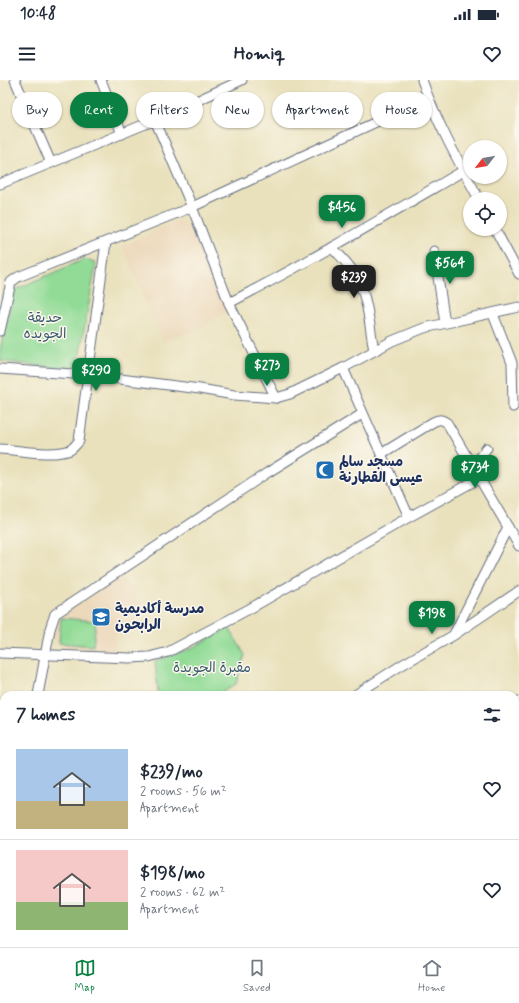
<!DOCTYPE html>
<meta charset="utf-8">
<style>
body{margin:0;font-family:Mynerve,"Playpen Sans Arabic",sans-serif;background:#f2f2f3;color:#1f2937;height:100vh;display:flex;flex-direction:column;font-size:15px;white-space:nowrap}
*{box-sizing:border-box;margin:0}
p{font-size:13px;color:#747a83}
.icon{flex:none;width:22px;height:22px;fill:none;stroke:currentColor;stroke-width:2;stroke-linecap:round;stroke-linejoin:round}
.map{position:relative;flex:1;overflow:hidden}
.sheet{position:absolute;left:0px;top:611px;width:519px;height:256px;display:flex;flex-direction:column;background:#fff;border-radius:12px 12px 0 0;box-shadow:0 1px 3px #0004}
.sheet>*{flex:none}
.hud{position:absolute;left:12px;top:12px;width:495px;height:36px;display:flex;gap:8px}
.needle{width:26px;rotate:239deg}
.tools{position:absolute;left:463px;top:60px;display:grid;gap:8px}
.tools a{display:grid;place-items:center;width:44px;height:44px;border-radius:50%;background:#fff;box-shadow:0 1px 3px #0004;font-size:20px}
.price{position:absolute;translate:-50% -34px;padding:0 9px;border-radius:8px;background:#0b8043;color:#fff;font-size:13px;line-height:26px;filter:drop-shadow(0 1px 2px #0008)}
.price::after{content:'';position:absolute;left:50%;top:24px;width:12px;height:9px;margin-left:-6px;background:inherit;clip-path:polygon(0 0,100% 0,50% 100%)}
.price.selected{background:#222;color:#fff}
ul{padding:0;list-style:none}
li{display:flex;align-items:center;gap:12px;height:100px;padding:0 16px}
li+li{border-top:1px solid #e0e1e3}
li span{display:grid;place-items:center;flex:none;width:112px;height:80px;border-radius:0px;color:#555}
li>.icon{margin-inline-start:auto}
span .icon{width:48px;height:48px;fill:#fffc;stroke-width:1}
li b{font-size:17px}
h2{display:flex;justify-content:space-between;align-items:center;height:48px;padding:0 16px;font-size:17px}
.chip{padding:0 14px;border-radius:18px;background:#fff;box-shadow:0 1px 3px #0004;font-size:14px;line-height:36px}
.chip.selected{background:#0b8043;color:#fff}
.status{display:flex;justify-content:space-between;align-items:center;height:28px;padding:0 20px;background:#fff;direction:ltr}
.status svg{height:11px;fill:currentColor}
header{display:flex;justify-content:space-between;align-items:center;height:52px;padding:0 16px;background:#fff;font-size:18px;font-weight:700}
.dock{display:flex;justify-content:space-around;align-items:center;height:56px;border-top:1px solid #e0e1e3;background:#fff;font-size:11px;color:#747a83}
.dock a{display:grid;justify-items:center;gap:2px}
.dock .selected{color:#0b8043}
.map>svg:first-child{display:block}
</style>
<div class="status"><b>10:48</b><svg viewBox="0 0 49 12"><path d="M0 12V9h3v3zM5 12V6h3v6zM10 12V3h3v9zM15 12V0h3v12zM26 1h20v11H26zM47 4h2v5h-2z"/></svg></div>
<header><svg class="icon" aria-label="menu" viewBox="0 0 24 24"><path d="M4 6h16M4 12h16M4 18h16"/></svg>Homiq<svg class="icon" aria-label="heart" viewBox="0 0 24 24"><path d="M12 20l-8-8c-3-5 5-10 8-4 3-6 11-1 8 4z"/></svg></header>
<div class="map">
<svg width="519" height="867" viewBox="0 0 519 867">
<rect width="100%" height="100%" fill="#fbf7ec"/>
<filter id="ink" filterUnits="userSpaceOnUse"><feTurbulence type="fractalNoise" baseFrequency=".025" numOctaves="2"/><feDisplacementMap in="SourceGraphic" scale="8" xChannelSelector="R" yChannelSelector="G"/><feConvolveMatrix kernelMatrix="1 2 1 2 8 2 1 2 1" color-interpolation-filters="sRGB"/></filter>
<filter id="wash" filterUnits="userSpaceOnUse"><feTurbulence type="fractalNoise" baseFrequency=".012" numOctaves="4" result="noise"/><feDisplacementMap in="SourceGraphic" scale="16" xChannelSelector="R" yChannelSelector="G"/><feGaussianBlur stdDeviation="0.9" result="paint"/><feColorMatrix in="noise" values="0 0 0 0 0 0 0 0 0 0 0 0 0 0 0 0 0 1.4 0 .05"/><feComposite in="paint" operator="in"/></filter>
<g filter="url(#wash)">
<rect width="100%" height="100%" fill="#e9e1bc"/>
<g fill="#ecd8ba">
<polygon points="175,141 182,141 187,144 229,229 196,251 163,261 122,166"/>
<polygon points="121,496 147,532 115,554 115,572 65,568 61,566 54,558 53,553 54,542"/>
</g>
<g fill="#92db96" stroke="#56857a">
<polygon points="85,179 94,182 96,184 78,284 72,290 0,281 0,269 14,210"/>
<polygon points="61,538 96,541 93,566 59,563"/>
<polygon points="229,548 245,575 236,604 219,615 158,615 155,581 188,570"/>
<polygon points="110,863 124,863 127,867 104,867"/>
</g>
</g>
<g filter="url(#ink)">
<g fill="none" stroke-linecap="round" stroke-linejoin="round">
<g stroke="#636d7f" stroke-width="11">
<g id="minor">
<polyline points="15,0 51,83"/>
<polyline points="101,0 122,54"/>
<path d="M422,0C436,41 458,81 479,119"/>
<polyline points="155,40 192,127 229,223 276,318"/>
<polyline points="0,104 155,40 242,0"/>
<polyline points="495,149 519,194"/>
<path d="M332,167C341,177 353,188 359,201C368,222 370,248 374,271"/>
<polyline points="434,171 445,243"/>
<path d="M229,223C309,182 386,136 463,91"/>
<polyline points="493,234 512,283 513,327"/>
<polyline points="0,251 11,202 18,197 192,127 428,18"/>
<polyline points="343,288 409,437"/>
<polyline points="0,289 88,295 200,309 234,315 276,318 290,314 343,288 392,261 424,248 519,227"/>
<path d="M0,369C20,370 52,377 70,370C74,368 76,364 79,361L106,162"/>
<path d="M381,374L433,342C439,339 442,339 447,343L519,466"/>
<polyline points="473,385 487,368"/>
<polyline points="454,554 508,447"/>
<polyline points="0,573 130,578 149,577 168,572 185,563 251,528 409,437 480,398"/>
<polyline points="38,615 50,549 55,534 267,393 362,334"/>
<polyline points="355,615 400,586 454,555 519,511"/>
<polyline points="515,623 519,621"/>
<polyline points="0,695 4,694"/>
<polyline points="0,820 4,817"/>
<polyline points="77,867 83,863"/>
</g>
</g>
<g stroke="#636d7f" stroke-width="13">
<g id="major">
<polyline points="515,828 519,826"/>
<polyline points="515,840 519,838"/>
<polyline points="436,866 457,863"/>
</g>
</g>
<g stroke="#636d7f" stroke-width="15">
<g id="highway">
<polyline points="515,694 519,687"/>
<polyline points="515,742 519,740"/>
<polyline points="515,760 519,757"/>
<polyline points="348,867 353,863"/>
<polyline points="366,867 371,863"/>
</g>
</g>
<use href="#minor" stroke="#fff" stroke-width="9"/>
<use href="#major" stroke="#febb71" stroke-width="11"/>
<use href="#highway" stroke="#febb71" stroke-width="13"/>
<polyline stroke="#636d7f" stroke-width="1.5" stroke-dasharray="1 3" stroke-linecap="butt" points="371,863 374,867"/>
</g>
</g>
<defs>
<g id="mosque-square" transform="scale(1)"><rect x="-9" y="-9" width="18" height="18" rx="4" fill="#1f6fb2" stroke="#fbf7ec"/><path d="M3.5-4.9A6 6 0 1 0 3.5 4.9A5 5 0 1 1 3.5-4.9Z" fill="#fff"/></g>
<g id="school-square" transform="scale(1)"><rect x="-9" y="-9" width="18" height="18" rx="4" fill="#1f6fb2" stroke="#fbf7ec"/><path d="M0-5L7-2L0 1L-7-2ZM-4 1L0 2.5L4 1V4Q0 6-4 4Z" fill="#fff"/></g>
</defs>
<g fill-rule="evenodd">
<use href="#mosque-square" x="325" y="390"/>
<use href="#school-square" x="101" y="537"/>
</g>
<g text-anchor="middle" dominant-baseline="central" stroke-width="3" stroke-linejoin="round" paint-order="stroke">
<g font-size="14" fill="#395a6c" stroke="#fbf7ec">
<text x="45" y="238">حديقة<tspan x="45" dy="16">الجويده</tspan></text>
<text x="212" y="588">مقبرة الجويدة</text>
</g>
<g font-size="14" font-weight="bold" fill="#1b2f5e" stroke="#fbf7ec" text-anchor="start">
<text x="339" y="382">مسجد سالم<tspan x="339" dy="16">عيسى القطارنة</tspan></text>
<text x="115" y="529">مدرسة أكاديمية<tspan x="115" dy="16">الرابحون</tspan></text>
</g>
</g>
</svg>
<div class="tools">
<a><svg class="needle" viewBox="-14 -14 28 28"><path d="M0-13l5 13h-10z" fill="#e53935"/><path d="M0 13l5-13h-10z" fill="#747a83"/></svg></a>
<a><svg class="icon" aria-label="locate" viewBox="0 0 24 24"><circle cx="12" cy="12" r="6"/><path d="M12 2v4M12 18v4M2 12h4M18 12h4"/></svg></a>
</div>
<b class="price" style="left:342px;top:149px">$456</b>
<b class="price" style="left:450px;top:205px">$564</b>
<b class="price selected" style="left:354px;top:219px">$239</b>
<b class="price" style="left:267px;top:307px">$273</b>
<b class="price" style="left:96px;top:312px">$290</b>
<b class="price" style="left:475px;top:409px">$734</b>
<b class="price" style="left:432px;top:555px">$198</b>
<div class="hud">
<a class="chip">Buy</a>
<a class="chip selected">Rent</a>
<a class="chip">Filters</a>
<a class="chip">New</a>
<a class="chip">Apartment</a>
<a class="chip">House</a>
</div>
<section class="sheet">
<h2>7 homes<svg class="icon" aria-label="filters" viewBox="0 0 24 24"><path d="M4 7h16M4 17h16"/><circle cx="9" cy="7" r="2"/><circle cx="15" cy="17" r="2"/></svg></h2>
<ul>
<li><span style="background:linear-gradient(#a9c7e8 65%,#c2b280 0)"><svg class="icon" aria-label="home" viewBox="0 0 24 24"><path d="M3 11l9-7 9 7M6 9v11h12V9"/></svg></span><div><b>$239/mo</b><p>2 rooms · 56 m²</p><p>Apartment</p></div><svg class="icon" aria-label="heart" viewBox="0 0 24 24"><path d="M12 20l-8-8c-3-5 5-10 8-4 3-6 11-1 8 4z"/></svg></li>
<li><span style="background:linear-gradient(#f6c9c9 65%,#8fb573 0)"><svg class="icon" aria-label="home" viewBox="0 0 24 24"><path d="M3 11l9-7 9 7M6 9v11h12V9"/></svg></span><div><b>$198/mo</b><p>2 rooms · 62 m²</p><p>Apartment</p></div><svg class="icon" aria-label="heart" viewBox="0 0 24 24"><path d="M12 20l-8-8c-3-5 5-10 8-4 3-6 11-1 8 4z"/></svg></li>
</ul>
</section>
</div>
<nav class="dock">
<a class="selected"><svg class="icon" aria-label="map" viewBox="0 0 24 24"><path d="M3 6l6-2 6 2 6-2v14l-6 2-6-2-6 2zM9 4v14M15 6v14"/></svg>Map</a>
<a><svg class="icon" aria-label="saved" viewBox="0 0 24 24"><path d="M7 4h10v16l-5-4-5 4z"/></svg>Saved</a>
<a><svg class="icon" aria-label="home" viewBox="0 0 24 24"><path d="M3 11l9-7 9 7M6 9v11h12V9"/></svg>Home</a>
</nav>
